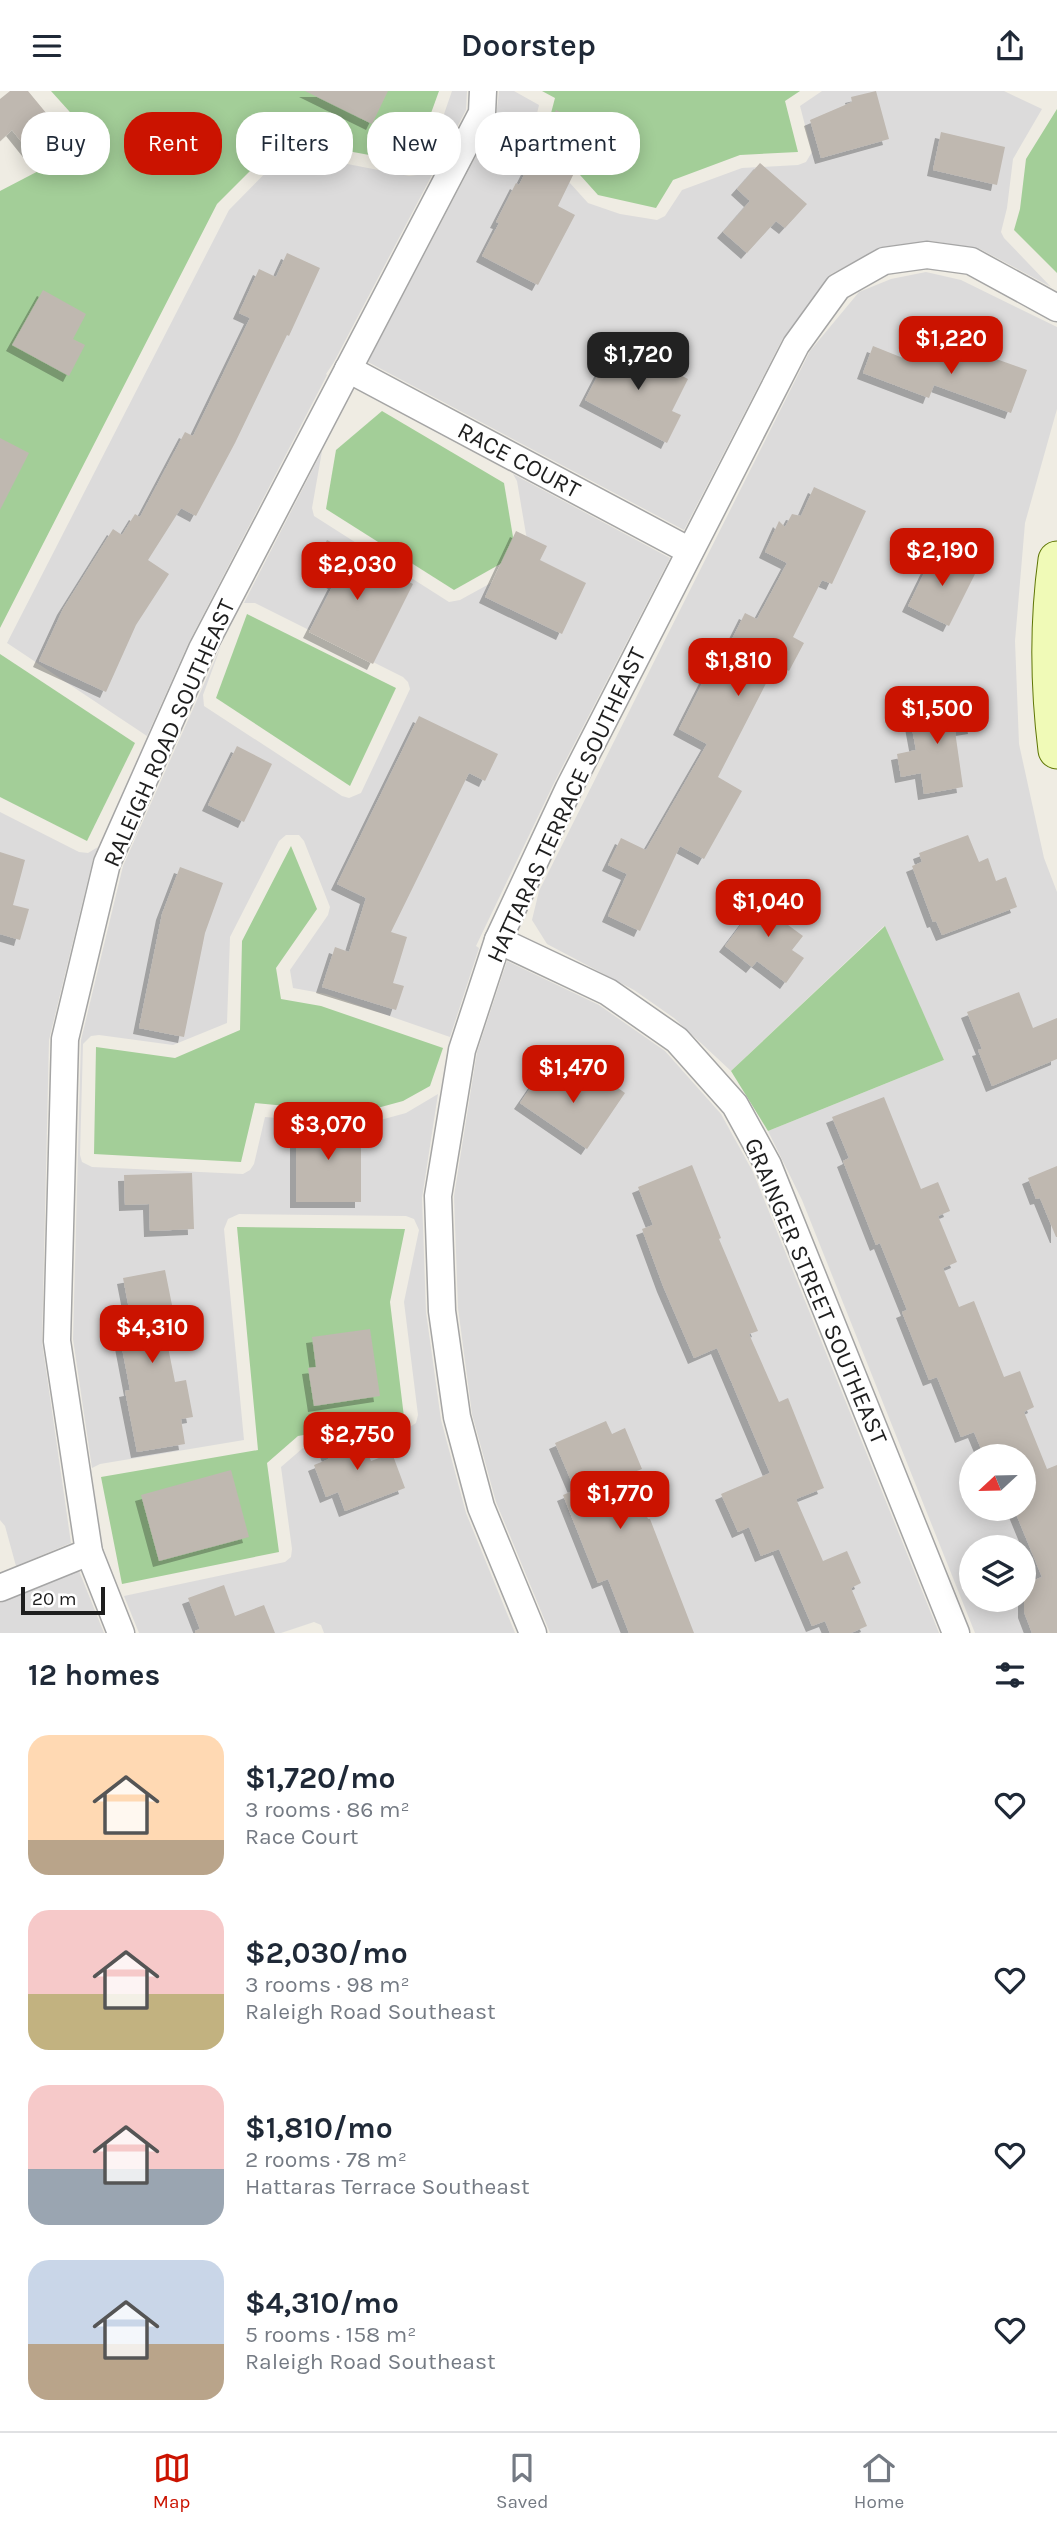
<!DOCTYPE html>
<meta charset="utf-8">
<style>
body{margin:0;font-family:Karla,sans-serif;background:#f2f2f3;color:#1f2937;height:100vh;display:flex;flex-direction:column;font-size:26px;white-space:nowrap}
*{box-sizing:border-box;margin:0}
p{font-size:23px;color:#747a83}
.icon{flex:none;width:38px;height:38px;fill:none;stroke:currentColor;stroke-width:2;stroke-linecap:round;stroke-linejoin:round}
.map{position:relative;height:1542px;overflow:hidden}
.sheet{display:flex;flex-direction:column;background:#fff;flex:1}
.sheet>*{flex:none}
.hud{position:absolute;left:21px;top:21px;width:700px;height:63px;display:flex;gap:14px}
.needle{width:46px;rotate:248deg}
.controls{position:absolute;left:959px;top:1353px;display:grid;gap:14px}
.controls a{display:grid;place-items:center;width:77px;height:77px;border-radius:50%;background:#fff;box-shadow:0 4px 18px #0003;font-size:35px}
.scale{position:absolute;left:21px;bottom:18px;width:84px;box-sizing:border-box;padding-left:7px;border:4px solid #1e1e1e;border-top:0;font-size:19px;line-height:24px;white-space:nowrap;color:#1e1e1e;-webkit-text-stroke:5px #fff;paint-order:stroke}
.price{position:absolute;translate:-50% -60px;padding:0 16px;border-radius:14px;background:#cb1300;color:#fff;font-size:23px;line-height:46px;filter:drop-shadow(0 2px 4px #0008)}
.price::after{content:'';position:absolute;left:50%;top:42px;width:21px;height:16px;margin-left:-10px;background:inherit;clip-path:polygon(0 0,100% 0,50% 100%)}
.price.selected{background:#222;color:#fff}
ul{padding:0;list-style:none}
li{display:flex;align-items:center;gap:21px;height:175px;padding:0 28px}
li span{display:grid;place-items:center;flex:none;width:196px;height:140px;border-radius:21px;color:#555}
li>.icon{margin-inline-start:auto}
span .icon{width:84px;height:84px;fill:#fffc;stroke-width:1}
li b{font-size:30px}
h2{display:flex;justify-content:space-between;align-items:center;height:84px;padding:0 28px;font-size:30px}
.pill{padding:0 24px;border-radius:28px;background:#fff;box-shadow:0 4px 18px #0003;font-size:24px;line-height:63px}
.pill.selected{background:#cb1300;color:#fff}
header{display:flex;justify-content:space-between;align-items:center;height:91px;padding:0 28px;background:#fff;font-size:32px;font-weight:600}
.dock{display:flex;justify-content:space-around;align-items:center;height:98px;border-top:2px solid #e0e1e3;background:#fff;font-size:19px;color:#747a83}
.dock a{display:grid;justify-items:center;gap:4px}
.dock .selected{color:#cb1300}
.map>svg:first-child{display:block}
</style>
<header><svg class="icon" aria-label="menu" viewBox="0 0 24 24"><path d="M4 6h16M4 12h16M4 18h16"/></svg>Doorstep<svg class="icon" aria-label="share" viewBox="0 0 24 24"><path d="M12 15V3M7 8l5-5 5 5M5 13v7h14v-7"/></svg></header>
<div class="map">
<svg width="1057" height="1542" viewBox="0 0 1057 1542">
<defs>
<filter id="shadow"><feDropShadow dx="-6" dy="6" stdDeviation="0" flood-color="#0004"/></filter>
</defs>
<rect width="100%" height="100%" fill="#efece3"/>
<g fill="#dcdbdb" fill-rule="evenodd">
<polygon points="452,0 467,0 466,19 334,271 326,283 327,284 188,553 147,645 7,552 229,119 286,61 409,85 417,84 426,75"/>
<polygon points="499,0 514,0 539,14 532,43 532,50 588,112 620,123 657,129 665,125 682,99 742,77 798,74 806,71 812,61 800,15 822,0 1004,0 1042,18 1013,68 1007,117 1001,141 1004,147 1051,196 980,158 931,150 883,156 831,183 782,249 684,439 368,271 496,27"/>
<path d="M926,181L961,189L1057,236V318L1025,432L1015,550L1019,653L1044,767L1057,801V1542H975L802,1109L768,1040L944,969L884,835L731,980L674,927L634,899L547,853L532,829L539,800L810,260L859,201L891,188ZM971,1365H1024V1418H971ZM971,1456H1024V1508H971Z"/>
<polygon points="322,360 312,417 314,425 449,511 460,509 522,475 529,461 517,390 513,383 670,467 554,692 476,855 479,857 450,946 326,903 293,897 290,879 328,824 330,816 304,750 299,744 286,744 279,750 230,846 227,932 173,954 99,944 91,945 83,953 80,1064 82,1071 92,1076 243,1083 250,1079 254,1073 265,1026 362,1034 406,1022 438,1003 422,1107 426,1221 441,1329 466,1422 515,1542 324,1542 321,1534 314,1531 281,1542 139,1542 124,1505 285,1471 291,1466 292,1458 281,1376 303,1357 405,1339 416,1332 418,1324 404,1211 419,1139 414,1128 406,1125 239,1123 228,1128 224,1138 244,1349 100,1373 92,1377 73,1248 81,949 123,775 221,555 203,604 204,615 342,705 349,707 361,702 410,598 408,591 403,586 255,512 244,512"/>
<polygon points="0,721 79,761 88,762 98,756 93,768 49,949 42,1251 71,1452 16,1475 5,1435 0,1429"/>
<polygon points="507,870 599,914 665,960 721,1023 753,1081 939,1542 550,1542 496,1411 472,1323 458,1217 454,1105 477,961"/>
<polygon points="79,1480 104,1542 0,1542 0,1512"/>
</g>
<g fill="#a3ce98">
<polygon points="51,0 439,0 413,72 282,48 217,113 0,537 0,100 96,50"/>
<polygon points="542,0 800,0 785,10 798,61 740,64 673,89 656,117 598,104 545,45 555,7"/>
<polygon points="1057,18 1057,182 1014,139 1020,118 1026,68"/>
<polygon points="382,320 504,392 516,464 454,499 326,418 336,359"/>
<polygon points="247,523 396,597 350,695 216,607"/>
<polygon points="0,563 135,652 87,750 0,706"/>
<polygon points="291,755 317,818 276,877 281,908 321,915 443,957 430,995 403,1010 359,1022 255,1012 241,1071 94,1063 96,956 175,967 240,939 242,850"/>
<polygon points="885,835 944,969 768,1040 731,980"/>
<polygon points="237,1136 405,1138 390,1211 404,1326 298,1345 267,1372 279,1461 122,1493 101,1386 258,1359"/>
</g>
<g fill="#bfb8b0" filter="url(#shadow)">
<polygon points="10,0 28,0 61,40 32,64 12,39 0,50 0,8"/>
<polygon points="305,0 388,0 372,33"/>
<polygon points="876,0 889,48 821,67 810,29 852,11 851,6"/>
<polygon points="556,19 595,39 558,115 575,124 538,194 482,165 499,132 496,131 516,92 519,94"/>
<polygon points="941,41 1005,56 997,94 933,79"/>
<polygon points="760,72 807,113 785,137 776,130 747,162 723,141 750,110 737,98"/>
<polygon points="287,162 320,177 289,245 287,244 235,352 196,425 181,417 148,469 169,483 136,534 106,601 39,570 63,518 113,438 122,444 135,423 140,426 185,341 193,345 250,227 239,222 259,178 276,186"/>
<polygon points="43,199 86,223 73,248 85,254 69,285 12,254"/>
<polygon points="615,251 688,288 672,320 681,324 667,352 585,309"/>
<polygon points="873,255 913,271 919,255 963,272 968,258 1027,279 1011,322 934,294 929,307 863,282"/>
<polygon points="0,347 29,362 0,419"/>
<polygon points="814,396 866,420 832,493 822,489 793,546 804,552 789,580 776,573 718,686 742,700 704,768 680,755 640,840 608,825 627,783 608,774 621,747 646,759 707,653 679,638 715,567 721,570 745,522 757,528 787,472 765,461 779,430 785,436 792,423 801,425"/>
<polygon points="516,440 547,455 540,469 586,492 562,543 485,506"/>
<polygon points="327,449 413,493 373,573 309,541 334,492 311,480"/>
<polygon points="936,458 977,479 949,535 908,515"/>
<polygon points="969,610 974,637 955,640 963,696 924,703 921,682 901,686 897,663 916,659 909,621"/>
<polygon points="419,625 498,663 485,690 469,682 391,841 407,846 393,892 404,895 396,919 322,896 335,856 349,861 366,807 337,793"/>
<polygon points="237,655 272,673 244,731 208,714"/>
<polygon points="968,744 979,771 988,767 996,790 1006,786 1017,816 942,844 936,830 933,831 912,775 922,771 919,762"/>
<polygon points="0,761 25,769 13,814 29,818 20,849 0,843"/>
<polygon points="180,776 223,792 205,842 184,946 139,937 162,823"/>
<polygon points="765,802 791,822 784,831 803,845 792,859 804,867 786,892 757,870 752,876 725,855"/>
<polygon points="1019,901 1033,937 1057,927 1057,968 992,995 978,959 982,958 967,921"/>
<polygon points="546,974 586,1001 598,983 625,1002 587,1058 520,1012"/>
<polygon points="884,1006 921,1098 938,1091 950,1120 938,1125 957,1171 943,1177 959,1216 974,1210 1004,1286 1020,1280 1034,1316 1024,1321 1047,1378 1057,1374 1057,1542 1032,1542 1024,1521 1024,1493 1042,1486 1014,1418 1024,1418 1024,1365 984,1365 974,1341 961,1346 937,1286 929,1289 902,1221 907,1219 880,1152 876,1154 843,1070 849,1067 832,1026"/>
<rect x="296" y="1031" width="65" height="80"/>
<polygon points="692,1074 721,1147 719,1148 758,1240 749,1243 779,1311 788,1307 824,1397 796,1408 823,1470 847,1460 861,1492 851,1497 867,1535 851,1542 830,1542 825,1530 812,1535 779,1458 761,1465 749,1436 738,1441 721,1403 770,1382 717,1257 694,1267 663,1195 642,1138 653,1134 638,1096"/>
<polygon points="1057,1075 1057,1146 1056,1146 1040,1107 1036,1108 1028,1087"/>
<polygon points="192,1082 194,1138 150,1140 149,1113 125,1114 124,1084"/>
<polygon points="165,1179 176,1234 164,1236 175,1291 186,1289 193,1326 181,1328 185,1353 137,1361 125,1300 130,1299 117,1231 131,1228 123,1187"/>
<polygon points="370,1238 380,1305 314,1315 308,1277 316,1276 312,1246"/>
<polygon points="606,1330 612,1343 625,1337 642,1378 629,1383 648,1428 650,1428 694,1542 629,1542 608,1488 598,1492 563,1404 575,1399 555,1352"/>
<polygon points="359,1339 371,1370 392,1362 405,1397 345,1420 338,1401 326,1406 314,1374 329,1368 323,1352"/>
<polygon points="231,1379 249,1446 159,1470 141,1404"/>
<polygon points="224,1494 235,1525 264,1514 275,1542 195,1542 195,1540 200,1538 188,1507"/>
</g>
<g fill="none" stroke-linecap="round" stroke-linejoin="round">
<g stroke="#a5a5a5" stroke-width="29">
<g id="street">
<polyline points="348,278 690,460"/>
<polyline points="498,849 608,901 677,949 735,1014 768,1074 956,1542"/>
<polyline points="0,1497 89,1461"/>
<polyline points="121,1542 89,1461 57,1250 65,948 107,772 202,558 482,22 483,0"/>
<polyline points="533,1542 481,1416 457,1326 442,1220 438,1105 462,959 498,849 569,697 796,254 838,196 884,170 927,164 971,170 1057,217"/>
</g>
</g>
<g stroke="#5e7504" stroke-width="39">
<path id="secondary" d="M1057,469C1048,534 1049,594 1057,659"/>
</g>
<use href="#street" stroke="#fff" stroke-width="26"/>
<use href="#secondary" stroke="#f0fab7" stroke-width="37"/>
</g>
<g text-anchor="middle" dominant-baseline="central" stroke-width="5" stroke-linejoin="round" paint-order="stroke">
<g font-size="24" fill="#1e1e1e" stroke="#fff">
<text transform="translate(519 369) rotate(28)">RACE COURT</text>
<text transform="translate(169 642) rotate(-66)">RALEIGH ROAD SOUTHEAST</text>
<text transform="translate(566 714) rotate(-65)">HATTARAS TERRACE SOUTHEAST</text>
<text transform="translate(816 1200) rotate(67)">GRAINGER STREET SOUTHEAST</text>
</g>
</g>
</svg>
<div class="controls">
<a><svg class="needle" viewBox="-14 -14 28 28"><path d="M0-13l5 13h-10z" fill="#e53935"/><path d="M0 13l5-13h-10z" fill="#747a83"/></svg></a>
<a><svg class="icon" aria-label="layers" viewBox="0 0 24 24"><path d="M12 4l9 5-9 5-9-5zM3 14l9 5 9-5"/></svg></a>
</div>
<div class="scale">20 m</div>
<b class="price" style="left:951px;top:285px">$1,220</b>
<b class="price selected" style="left:638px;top:301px">$1,720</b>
<b class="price" style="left:942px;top:497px">$2,190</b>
<b class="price" style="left:357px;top:511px">$2,030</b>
<b class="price" style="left:738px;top:607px">$1,810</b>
<b class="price" style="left:937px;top:655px">$1,500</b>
<b class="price" style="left:768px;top:848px">$1,040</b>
<b class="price" style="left:573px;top:1014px">$1,470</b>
<b class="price" style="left:328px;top:1071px">$3,070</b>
<b class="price" style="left:152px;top:1274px">$4,310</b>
<b class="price" style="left:357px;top:1381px">$2,750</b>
<b class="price" style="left:620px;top:1440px">$1,770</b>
<div class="hud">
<a class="pill">Buy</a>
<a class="pill selected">Rent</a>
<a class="pill">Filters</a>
<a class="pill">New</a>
<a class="pill">Apartment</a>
</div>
</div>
<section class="sheet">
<h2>12 homes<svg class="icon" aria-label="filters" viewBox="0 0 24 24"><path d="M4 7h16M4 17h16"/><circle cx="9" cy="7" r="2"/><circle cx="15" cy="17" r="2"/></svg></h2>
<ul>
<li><span style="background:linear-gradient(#ffd9b3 75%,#b9a48a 0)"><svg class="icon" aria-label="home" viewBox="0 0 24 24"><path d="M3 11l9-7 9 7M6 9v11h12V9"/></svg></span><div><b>$1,720/mo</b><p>3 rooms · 86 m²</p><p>Race Court</p></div><svg class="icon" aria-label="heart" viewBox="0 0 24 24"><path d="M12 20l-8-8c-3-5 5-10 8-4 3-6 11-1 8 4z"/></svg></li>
<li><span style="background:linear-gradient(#f6c9c9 60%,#c2b280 0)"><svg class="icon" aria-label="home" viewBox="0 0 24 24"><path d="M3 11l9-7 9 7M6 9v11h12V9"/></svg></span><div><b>$2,030/mo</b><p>3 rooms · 98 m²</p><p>Raleigh Road Southeast</p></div><svg class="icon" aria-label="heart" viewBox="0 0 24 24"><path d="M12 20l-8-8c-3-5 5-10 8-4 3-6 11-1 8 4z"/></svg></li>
<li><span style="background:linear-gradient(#f6c9c9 60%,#9aa5b1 0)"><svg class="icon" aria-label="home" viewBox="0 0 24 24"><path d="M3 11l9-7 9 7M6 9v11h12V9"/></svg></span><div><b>$1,810/mo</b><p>2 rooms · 78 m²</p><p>Hattaras Terrace Southeast</p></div><svg class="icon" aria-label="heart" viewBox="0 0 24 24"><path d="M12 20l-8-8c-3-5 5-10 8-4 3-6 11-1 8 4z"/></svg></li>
<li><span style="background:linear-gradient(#c9d6e8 60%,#b9a48a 0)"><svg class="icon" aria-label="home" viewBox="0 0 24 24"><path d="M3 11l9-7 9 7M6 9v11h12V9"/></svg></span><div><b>$4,310/mo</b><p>5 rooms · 158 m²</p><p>Raleigh Road Southeast</p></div><svg class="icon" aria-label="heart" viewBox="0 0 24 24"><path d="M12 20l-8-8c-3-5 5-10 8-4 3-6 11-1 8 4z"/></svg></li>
</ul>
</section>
<nav class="dock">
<a class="selected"><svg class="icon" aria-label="map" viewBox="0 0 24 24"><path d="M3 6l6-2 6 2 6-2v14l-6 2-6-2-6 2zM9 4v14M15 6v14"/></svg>Map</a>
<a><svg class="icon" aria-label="saved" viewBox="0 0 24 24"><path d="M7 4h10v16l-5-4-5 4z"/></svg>Saved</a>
<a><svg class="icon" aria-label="home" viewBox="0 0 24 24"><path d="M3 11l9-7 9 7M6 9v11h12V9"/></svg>Home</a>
</nav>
